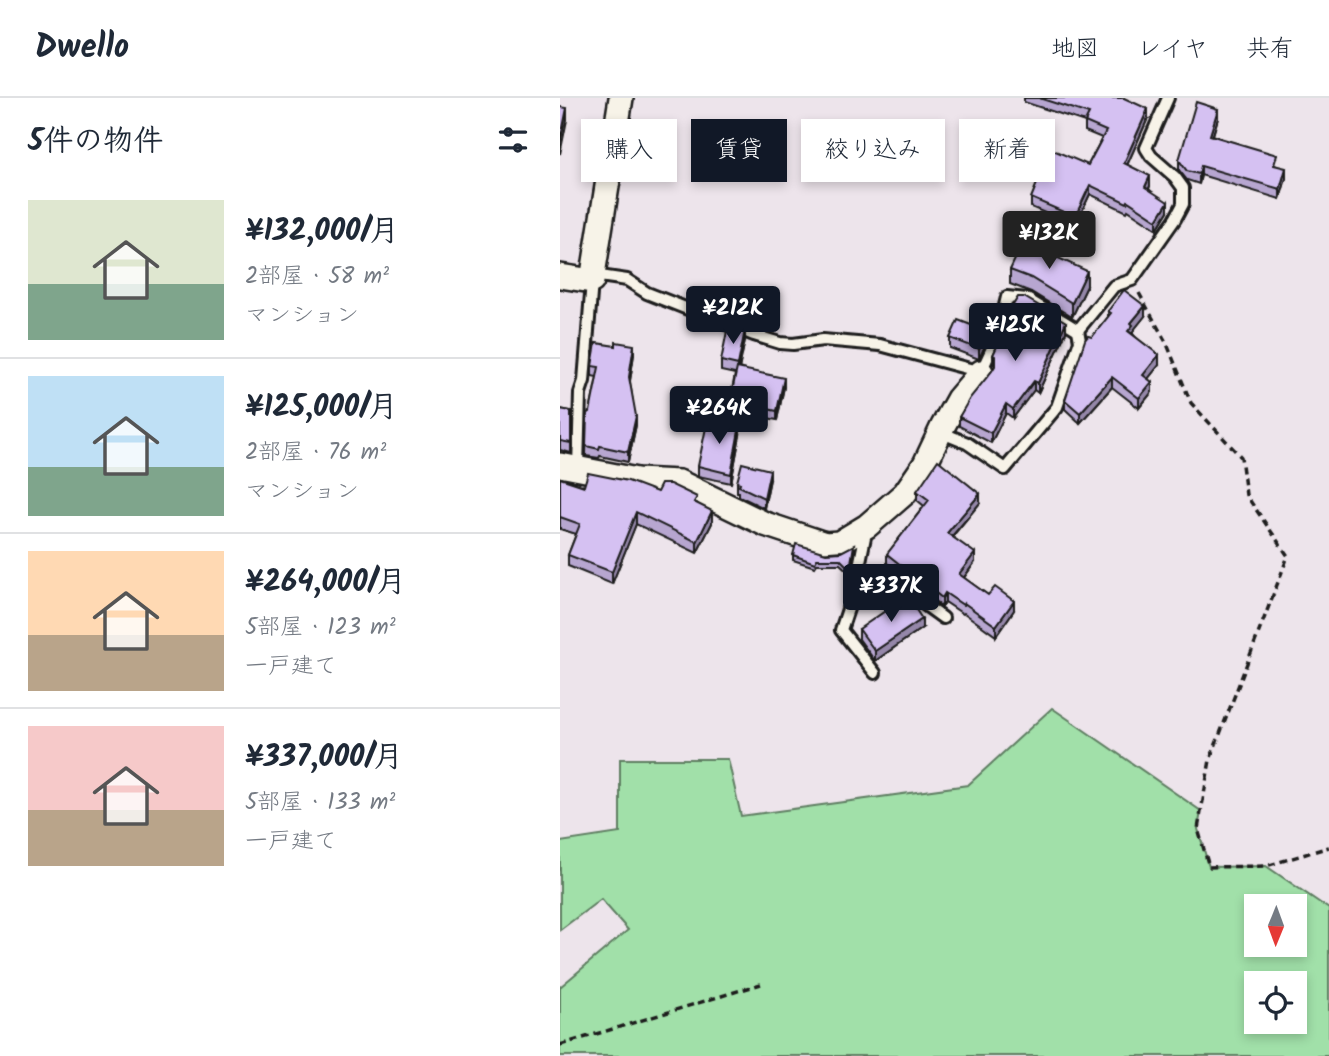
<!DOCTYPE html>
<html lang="ja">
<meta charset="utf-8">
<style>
body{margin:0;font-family:Kalam,"Klee One",sans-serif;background:#f2f2f3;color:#1f2937;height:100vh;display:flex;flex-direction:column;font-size:26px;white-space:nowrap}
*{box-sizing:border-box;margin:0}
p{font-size:23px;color:#747a83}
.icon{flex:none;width:38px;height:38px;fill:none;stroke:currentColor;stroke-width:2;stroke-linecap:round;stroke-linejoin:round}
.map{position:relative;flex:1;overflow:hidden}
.details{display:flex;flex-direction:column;background:#fff;width:560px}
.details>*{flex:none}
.guide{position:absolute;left:21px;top:21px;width:642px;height:63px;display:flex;gap:14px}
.needle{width:46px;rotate:181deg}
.tools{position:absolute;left:684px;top:796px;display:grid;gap:14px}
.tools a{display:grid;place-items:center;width:63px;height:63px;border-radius:0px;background:#fff;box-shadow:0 4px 10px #0003;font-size:35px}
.price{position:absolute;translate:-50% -60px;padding:0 16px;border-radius:7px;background:#111827;color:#fff;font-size:23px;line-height:46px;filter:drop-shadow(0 2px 4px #0008)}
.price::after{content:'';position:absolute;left:50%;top:42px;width:21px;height:16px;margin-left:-10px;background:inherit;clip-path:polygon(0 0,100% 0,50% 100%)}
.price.active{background:#222;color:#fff}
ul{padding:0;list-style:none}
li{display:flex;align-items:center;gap:21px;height:175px;padding:0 28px}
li+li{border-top:2px solid #e0e1e3}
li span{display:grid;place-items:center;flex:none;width:196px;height:140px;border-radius:0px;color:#555}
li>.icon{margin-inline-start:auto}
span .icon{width:84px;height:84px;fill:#fffc;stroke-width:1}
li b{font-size:30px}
h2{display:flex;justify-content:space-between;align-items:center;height:84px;padding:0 28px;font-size:30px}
.chip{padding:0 24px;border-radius:0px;background:#fff;box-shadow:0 4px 10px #0003;font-size:24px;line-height:63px}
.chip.active{background:#111827;color:#fff}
header{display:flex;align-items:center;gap:42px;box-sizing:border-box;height:98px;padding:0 35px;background:#fff;border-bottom:2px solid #e0e1e3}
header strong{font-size:33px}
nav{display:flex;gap:38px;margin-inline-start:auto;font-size:24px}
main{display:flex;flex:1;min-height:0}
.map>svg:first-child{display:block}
</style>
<header>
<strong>Dwello</strong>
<nav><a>地図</a><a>レイヤ</a><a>共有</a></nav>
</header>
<main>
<section class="details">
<h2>5件の物件<svg class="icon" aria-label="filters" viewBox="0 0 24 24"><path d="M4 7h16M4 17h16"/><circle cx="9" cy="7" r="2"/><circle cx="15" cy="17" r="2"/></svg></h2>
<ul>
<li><span style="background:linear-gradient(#dfe7d0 60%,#7fa58c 0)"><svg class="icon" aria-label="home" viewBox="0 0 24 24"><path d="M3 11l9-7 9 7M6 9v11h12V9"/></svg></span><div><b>¥132,000/月</b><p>2部屋 · 58 m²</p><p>マンション</p></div></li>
<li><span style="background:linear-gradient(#bfe0f5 65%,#7fa58c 0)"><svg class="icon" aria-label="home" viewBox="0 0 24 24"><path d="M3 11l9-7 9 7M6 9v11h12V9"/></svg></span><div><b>¥125,000/月</b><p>2部屋 · 76 m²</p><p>マンション</p></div></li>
<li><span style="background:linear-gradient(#ffd9b3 60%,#b9a48a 0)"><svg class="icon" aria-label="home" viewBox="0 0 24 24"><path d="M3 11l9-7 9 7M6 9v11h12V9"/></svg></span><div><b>¥264,000/月</b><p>5部屋 · 123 m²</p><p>一戸建て</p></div></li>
<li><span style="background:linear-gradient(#f6c9c9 60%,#b9a48a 0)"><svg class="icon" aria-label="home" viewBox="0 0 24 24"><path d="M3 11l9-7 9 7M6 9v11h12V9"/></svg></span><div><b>¥337,000/月</b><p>5部屋 · 133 m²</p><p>一戸建て</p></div></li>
</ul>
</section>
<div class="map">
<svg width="769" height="958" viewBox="0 0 769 958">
<rect width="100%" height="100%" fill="#ede4eb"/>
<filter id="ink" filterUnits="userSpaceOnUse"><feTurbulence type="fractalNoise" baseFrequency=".0143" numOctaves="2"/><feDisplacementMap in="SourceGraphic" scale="14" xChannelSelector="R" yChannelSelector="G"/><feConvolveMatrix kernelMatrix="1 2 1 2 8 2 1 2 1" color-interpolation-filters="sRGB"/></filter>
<g filter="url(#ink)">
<path fill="#a1e0a9" stroke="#5e7e62" stroke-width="2" fill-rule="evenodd" d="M492,610L641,713L638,731L649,769L706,768L769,811V958H0V889L68,832L41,801L0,832V744L60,735V661H168L181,718L408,687ZM696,808H735V847H696ZM696,886H735V924H696Z"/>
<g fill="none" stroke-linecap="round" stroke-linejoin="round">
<g stroke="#1c1c1c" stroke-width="16">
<g id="lane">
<polyline points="33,177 67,182 87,195 194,237 220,245 233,246 263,242 320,247 421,274 438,237 447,199 467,201 518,232 554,188 572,182 615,121 623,106 623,90 615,79 591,58 586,50 608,0"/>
<polyline points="380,334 407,345 445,371 497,309 520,243 518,232"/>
<polyline points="18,370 20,295 24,283 32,183"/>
<polyline points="307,429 294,493 281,532 315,575"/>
<polyline points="294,493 314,498 332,483 383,520"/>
</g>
</g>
<g stroke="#1c1c1c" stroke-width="28">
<g id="street">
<polyline points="0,178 32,183 61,0"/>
<polyline points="0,367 77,382 119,384 205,426 265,446 279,445 307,428 345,395 365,366 383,328 398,301 421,274"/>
</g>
</g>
<g stroke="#1c1c1c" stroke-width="3.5" stroke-dasharray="7 5" stroke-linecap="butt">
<polyline points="579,195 607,246 631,305 681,359 686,397 728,458 650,662 638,731 649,769 706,768 769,749"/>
<polyline points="0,947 201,886"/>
</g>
<use href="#lane" stroke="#f7f3e8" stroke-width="10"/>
<use href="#street" stroke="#f7f3e8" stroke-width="23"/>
</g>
<g fill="#b7a6d0" stroke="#1c1c1c" stroke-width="2">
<polygon points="464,0 564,0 588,20 567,67 590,88 589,91 608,113 597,131 568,112 567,114 530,96 515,128 471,109 471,100 528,67 542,40 525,33 525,24 464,4"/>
<polygon points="658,20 653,37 717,68 726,80 720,101 641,77 639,86 627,82 619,72 619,62"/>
<polygon points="450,172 527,188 512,219 471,194 450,186"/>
<polygon points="548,213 585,218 573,233 573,236 599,267 588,281 592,294 579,310 552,289 520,325 505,311 505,302 532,239 548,219"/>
<polygon points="445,231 506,234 478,295 474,292 453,320 446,315 431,345 399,328 399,319 432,273 435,267 433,266 433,257"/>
<polygon points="390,240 427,243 419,261 390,250"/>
<polygon points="185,242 179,270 224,289 217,322 170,312 170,303 175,276 161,273 161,263"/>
<polygon points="56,248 74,256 70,283 76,327 68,364 40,358 39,360 26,358 27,315 30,314 37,279 32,278 32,268"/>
<polygon points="0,311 11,313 11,355 0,352"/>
<polygon points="180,337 171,385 138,378 138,368"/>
<polygon points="0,380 24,388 97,394 137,405 152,425 137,455 76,426 52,486 8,468 8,457 16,436 0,431"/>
<polygon points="210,381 204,410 179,398 179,394 177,394 177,384"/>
<polygon points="357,393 420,405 392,439 415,464 404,480 428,497 454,512 436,538 404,515 403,516 385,504 382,509 327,465 327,456 364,408 357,402"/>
<polygon points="294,452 290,475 280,466 257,466 255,469 233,462 233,457"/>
<polygon points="362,530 315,563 299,541 299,531"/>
</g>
<g fill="#9587a9" stroke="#1c1c1c" stroke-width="2">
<polygon points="7,10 7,22 0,56 0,45"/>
<polygon points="588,11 588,20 564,74 564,65"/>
<polygon points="658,11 658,20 650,46 650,37"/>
<polygon points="641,68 641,77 639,86 639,76"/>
<polygon points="726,70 726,80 720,101 720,91"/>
<polygon points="590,78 590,88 585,98 585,89"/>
<polygon points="530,87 530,96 515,128 515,119"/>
<polygon points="608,104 608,113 597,131 597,122"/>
<polygon points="527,173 527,188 512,219 512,205"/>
<polygon points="585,208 585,218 573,233 573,236 568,233 571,225"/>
<polygon points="506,224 506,234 478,295 478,285"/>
<polygon points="185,232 185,242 178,276 178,267"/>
<polygon points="427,233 427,243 419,261 419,251"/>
<polygon points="74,247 74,256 69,288 69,279"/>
<polygon points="599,257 599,267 583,287 583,277"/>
<polygon points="552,279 552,289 520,325 520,315"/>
<polygon points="224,280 224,289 217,322 217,313"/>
<polygon points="474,283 474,292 453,320 453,311"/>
<polygon points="592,284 592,294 579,310 579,300"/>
<polygon points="446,306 446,315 431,345 431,335"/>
<polygon points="76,318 76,327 68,364 68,354"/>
<polygon points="180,327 180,337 171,385 171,376"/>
<polygon points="210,372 210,381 204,410 204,400"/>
<polygon points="420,396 420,405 387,444 387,435"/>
<polygon points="152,413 152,425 137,455 137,444"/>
<polygon points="76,414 76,426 52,486 52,474"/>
<polygon points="415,455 415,464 399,486 399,476"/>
<polygon points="385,495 385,504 382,509 382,500"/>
<polygon points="454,503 454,512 436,538 436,528"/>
<polygon points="362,521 362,530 315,563 315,553"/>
</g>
<g fill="#d5c1f2" stroke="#1c1c1c" stroke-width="2">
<polygon points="479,0 564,0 588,11 564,65 590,78 585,89 608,104 597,122 568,103 567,105 530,87 515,119 471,100 491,51 528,67 546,33 525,24 529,16"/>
<polygon points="636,4 658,11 650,37 717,57 714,67 726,70 720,91 641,68 639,76 627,73 619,62"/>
<polygon points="0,9 7,10 0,45"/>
<polygon points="463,144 527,173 512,205 471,180 450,172"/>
<polygon points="564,192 585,208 571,225 573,227 568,233 599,257 583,277 592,284 579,300 552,279 520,315 505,302 525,242 528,238 532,239 551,215 548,213"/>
<polygon points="458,199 464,199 506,224 478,285 474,283 453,311 446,306 431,335 399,319 410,300 432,273 435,268 435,258 433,257 445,231 450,212"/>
<polygon points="398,222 427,233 419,251 390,240"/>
<polygon points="168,228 185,232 178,267 161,263"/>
<polygon points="56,244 74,247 69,279 76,318 68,354 40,348 39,351 26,348 27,315 30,314 39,269 32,268 36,245 56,248"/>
<polygon points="177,270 224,280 217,313 170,303"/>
<polygon points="0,311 11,313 11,345 0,343"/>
<polygon points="148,320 180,327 171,376 138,368"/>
<polygon points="378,362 420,396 387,435 415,455 399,476 428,497 435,489 454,503 436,528 404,505 403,507 385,495 382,500 327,456 369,402 357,393"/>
<polygon points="182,365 210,372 204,400 179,388 180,385 177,384"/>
<polygon points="28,375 68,383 97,394 101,386 110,386 137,399 134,404 152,413 137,444 76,414 52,474 8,457 20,426 0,419 0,380 24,388"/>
<polygon points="236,446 266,455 281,454 294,447 290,471 280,461 257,461 255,465 233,457"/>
<polygon points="347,498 362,521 315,553 299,531"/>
</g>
</g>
</svg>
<div class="tools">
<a><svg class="needle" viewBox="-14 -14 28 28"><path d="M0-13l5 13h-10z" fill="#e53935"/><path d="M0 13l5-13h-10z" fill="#747a83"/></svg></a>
<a><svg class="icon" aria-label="locate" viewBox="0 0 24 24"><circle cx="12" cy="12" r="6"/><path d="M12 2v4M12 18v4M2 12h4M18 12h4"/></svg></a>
</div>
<b class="price active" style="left:489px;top:173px">¥132K</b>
<b class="price" style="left:173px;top:248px">¥212K</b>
<b class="price" style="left:455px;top:265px">¥125K</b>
<b class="price" style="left:159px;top:348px">¥264K</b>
<b class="price" style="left:331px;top:526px">¥337K</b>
<div class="guide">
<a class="chip">購入</a>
<a class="chip active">賃貸</a>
<a class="chip">絞り込み</a>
<a class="chip">新着</a>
</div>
</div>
</main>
